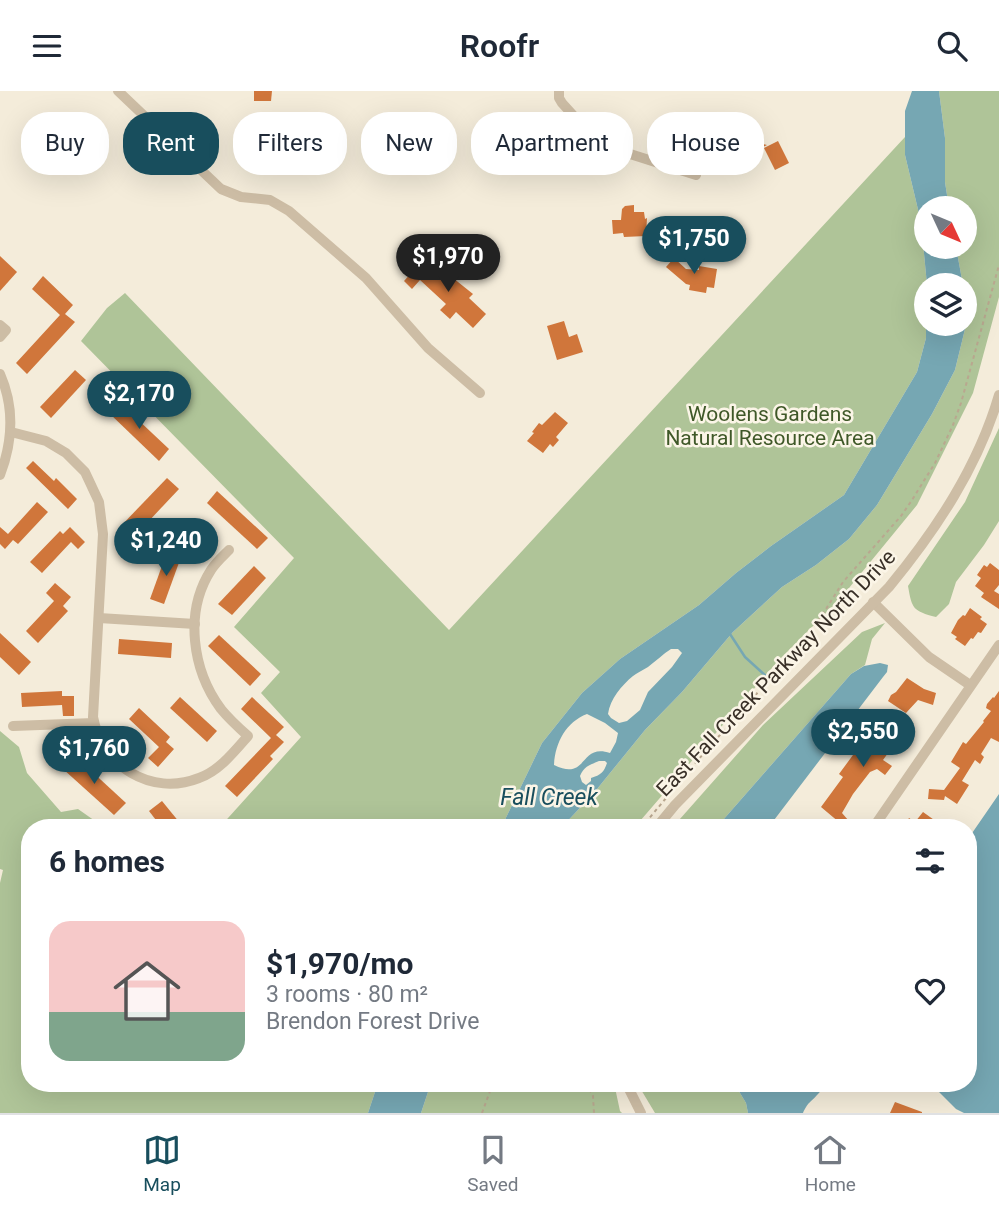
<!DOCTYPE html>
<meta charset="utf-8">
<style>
body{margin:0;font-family:Roboto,sans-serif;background:#f2f2f3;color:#1f2937;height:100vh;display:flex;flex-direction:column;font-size:26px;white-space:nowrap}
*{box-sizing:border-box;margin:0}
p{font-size:23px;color:#747a83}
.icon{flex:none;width:38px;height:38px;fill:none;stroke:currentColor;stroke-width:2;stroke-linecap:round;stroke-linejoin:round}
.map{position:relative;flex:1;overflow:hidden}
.drawer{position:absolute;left:21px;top:728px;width:956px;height:273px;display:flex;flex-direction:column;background:#fff;border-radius:28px;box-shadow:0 7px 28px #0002}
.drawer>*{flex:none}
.hud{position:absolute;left:21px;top:21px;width:957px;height:63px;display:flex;gap:14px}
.needle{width:46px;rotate:134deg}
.fabs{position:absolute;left:914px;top:105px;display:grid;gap:14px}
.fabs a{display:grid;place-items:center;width:63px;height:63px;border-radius:50%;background:#fff;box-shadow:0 7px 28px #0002;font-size:35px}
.price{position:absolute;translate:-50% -60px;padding:0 16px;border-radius:24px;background:#184e5d;color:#fff;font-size:23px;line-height:46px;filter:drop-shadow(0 2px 4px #0008)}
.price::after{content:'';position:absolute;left:50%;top:42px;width:21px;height:16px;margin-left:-10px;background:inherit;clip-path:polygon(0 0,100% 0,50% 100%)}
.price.selected{background:#222;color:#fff}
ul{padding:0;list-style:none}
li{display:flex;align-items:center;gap:21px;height:175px;padding:0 28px}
li span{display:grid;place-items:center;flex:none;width:196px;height:140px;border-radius:21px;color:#555}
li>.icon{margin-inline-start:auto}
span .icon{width:84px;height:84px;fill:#fffc;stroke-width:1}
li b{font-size:30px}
h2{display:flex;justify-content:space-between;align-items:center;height:84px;padding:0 28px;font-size:30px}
.chip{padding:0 24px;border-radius:28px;background:#fff;box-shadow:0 7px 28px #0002;font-size:24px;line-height:63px}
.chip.selected{background:#184e5d;color:#fff}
header{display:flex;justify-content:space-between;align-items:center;height:91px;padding:0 28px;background:#fff;font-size:32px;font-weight:600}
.tab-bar{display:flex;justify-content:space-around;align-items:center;height:98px;border-top:2px solid #e0e1e3;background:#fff;font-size:19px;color:#747a83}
.tab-bar a{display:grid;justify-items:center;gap:4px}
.tab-bar .selected{color:#184e5d}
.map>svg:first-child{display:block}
</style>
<header><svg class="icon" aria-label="menu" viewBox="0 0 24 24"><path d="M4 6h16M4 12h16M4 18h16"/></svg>Roofr<svg class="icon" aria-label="search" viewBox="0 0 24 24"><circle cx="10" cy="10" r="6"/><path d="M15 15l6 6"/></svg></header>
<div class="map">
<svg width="999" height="1022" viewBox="0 0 999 1022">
<rect width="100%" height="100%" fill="#f4ecda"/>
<g fill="#afc498">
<polygon points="939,0 999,0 999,206 973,302 917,414 840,508 778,570 634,737 561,737 593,703 645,639 682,601 733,541 782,496 816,474 849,448 877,414 932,323 955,279 965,238 964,194 963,194 956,156 964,156 964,117 949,117 945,91 945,47"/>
<polygon points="905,46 905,64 921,131 927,194 926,194 926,247 917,281 844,404 771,455 736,482 699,514 620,568 582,602 542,652 501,737 219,737 301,646 261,602 280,581 234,536 294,467 81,250 107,217 125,202 449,539"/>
<path d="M999,337V430L984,454L956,491L949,513L936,526C913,520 912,518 908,495L965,411Z"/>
<polygon points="885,532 872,548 865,574 851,583 716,737 672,737 763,634 862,541"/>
<polygon points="0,640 19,656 27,682 61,721 78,718 105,737 30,737 30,992 378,992 368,1022 0,1022 0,792 3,779 0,778"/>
<polygon points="431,992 614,992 620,1020 622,1022 421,1022"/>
<polygon points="637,992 734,992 746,1012 748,1022 655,1022"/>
</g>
<g fill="#76a7b3" fill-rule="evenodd">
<polygon points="912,0 939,0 945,47 945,91 949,117 926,117 926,156 956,156 963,194 927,194 921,131 905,64 905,20"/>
<path d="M964,224L965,238L955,279L932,323L877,414L849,448L816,474L782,496L733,541L682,601L645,639L593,703L561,737H501L542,652L582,602L620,568L699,514L736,482L771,455L844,404L917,281L926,247V233H964ZM671,558H678L682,562L672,576L648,601L640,619L627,630L619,632L611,627L608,623C610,608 622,594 633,585C637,582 643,579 648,576C656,570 663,563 671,558ZM587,623L605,632L618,642L616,651L610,662C579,652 588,691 554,674C555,652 566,631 587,623ZM599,670H605L607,672C604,681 601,684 591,687V690L586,694L582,691L580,685C584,675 590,674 599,670Z"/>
<polygon points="880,572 888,574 887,581 883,586 768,737 716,737 851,583 864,575"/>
<polygon points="999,703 999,1022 964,1022 956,1018 937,999 921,992 968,992 968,748"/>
<polygon points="378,992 431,992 421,1022 368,1022"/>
<path d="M734,992H831C823,995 823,998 818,1003C810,1012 808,1011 803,1022H748L746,1012Z"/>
</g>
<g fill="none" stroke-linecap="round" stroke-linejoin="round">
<polyline stroke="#76a7b3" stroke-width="2.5" points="730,543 745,566 766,585"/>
</g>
<g fill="#d0763b">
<polygon points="254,0 272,0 271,10 254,10"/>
<polygon points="755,49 756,51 767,54 747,64 742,55"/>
<polygon points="778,50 789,72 775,79 764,57"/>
<polygon points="634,114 634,121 644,121 645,128 647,127 646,145 624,146 623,142 613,143 612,129 621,129 622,118 625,115"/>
<polygon points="0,165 17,181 0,200"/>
<polygon points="674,167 686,178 699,179 699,175 717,178 714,197 707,196 706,202 689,199 690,194 686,193 666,176"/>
<polygon points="423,169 444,188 448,183 473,203 469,207 486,223 473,237 456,221 450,228 440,219 446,213 420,189 412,198 404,190"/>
<polygon points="43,185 73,214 65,223 75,231 27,283 16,272 60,224 32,198"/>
<polygon points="564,230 569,246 577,243 583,261 557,269 547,235"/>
<polygon points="75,279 86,289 51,327 40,316"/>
<polygon points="119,311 169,358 159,370 109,322"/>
<polygon points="555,321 568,332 556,346 559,349 553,356 550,353 543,362 527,350 534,342 532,341 539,332 542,334"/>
<polygon points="33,370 54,390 56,387 77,408 68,418 26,377"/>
<polygon points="167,387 179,398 130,450 118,438"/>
<polygon points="217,400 268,447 257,458 207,412"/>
<polygon points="37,411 48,421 18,453 13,449 5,458 0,453 0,436 8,443"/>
<polygon points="70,436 85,451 78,458 71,451 42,482 30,471 60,440 63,443"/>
<polygon points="167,461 181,466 164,513 150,508"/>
<polygon points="990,472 999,479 999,494 994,500 999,503 999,518 981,506 984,502 975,495 981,487 977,484 984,474 987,476"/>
<polygon points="254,475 266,487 232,524 218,513"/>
<polygon points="55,492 71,506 63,515 68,520 38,552 26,540 54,510 46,502"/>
<polygon points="970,517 982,526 980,528 987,533 981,542 978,541 973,548 971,547 965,555 955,548 957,546 951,542 958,529 963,524 965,525"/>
<polygon points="0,542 31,571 19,584 0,566"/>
<polygon points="219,544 261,583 250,595 208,555"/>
<polygon points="119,548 172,552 171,567 118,563"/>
<polygon points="907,587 924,598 936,602 933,614 918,609 906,622 888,610 891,604 896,601"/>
<polygon points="62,600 62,605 74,605 74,625 63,625 62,614 22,616 21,602"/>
<polygon points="999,600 999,651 991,647 981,663 984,666 980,673 975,669 962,690 969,694 957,713 945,705 944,709 928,708 929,698 944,699 960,677 951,671 963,651 966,653 984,631 983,630 991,620 986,617 987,613 993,606 994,607"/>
<polygon points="180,606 217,640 207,651 170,617"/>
<polygon points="252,606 284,636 276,644 284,651 270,665 273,668 237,706 225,695 271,647 241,618"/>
<polygon points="139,617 170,646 166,651 174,658 158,676 148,667 159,656 129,628"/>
<polygon points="885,629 910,646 903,655 896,651 883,669 892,675 885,684 877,678 870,681 853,703 842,722 855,737 846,737 821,716 843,686 839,683 853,664 852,662 861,654 870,642 874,645"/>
<polygon points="75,665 126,712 114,724 63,678"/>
<polygon points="162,710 184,737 162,737 149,720"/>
<polygon points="923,721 937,731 933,737 903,737 909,727 915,731"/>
<polygon points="895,1011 922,1021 922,1022 890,1022"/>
</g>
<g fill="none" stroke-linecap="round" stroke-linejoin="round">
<g stroke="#b9a78f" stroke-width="2" stroke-dasharray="3.5 3.5" stroke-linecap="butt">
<polyline points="641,737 703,663 776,581 821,526 843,491 901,425 912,409 935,372 953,334 961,312 999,174"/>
<polyline points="586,992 593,1005 594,1022"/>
<polyline points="482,1022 493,992"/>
</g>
<g stroke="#cdbda5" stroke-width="10">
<polyline points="118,0 221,98 241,106 270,109 289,120 366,187 428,257 480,302"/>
<polyline points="559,0 559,7 562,12 591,44 605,55 696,84"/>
<polyline points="0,234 6,239 0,246"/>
<path d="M0,283C15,317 13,350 0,384"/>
<path d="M11,341L46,350L66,362L85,381L99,411L103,443L93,626C102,675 151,706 199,687C219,680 234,661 248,645C239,637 229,628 221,618C192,579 184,521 211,479C216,471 223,465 229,459"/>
<polyline points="873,511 929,566 970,594"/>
<polyline points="99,527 195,533"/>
<polyline points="13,635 94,632"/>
<path d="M656,737L675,714L889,496C936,439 978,376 999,304"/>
<polyline points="873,737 999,554"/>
<polyline points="626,992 641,1022"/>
</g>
</g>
<g text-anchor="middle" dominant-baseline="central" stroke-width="5" stroke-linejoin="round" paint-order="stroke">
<g font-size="21" fill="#3f5828" stroke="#fbf5e7">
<text x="770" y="323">Woolens Gardens<tspan x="770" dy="24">Natural Resource Area</tspan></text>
</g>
<g font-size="21" fill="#382f27" stroke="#fbf5e7">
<text transform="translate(776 582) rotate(-46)">East Fall Creek Parkway North Drive</text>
</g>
<g font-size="23" font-style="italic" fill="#184e5d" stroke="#fbf5e7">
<text x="549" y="706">Fall Creek</text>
</g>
</g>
</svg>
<div class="fabs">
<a><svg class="needle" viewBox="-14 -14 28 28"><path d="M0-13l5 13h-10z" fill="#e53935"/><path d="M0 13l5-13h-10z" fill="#747a83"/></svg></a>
<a><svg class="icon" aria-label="layers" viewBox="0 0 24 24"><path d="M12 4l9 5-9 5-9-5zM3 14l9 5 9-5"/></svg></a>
</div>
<b class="price" style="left:694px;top:185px">$1,750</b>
<b class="price selected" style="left:448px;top:203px">$1,970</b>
<b class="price" style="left:139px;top:340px">$2,170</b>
<b class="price" style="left:166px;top:487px">$1,240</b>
<b class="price" style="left:863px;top:678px">$2,550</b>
<b class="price" style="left:94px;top:695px">$1,760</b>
<div class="hud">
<a class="chip">Buy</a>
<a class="chip selected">Rent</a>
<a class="chip">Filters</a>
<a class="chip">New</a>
<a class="chip">Apartment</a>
<a class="chip">House</a>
</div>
<section class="drawer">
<h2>6 homes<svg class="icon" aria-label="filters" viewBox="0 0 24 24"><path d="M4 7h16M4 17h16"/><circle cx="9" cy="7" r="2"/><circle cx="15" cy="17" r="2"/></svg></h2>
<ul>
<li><span style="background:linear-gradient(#f6c9c9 65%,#7fa58c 0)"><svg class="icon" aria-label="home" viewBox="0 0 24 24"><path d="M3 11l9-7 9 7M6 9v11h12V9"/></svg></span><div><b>$1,970/mo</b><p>3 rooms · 80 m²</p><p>Brendon Forest Drive</p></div><svg class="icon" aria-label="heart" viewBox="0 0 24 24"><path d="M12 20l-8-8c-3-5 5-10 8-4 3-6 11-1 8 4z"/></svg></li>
</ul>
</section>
</div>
<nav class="tab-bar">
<a class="selected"><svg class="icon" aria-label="map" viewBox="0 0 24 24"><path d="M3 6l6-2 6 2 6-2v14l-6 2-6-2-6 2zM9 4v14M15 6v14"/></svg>Map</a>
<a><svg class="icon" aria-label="saved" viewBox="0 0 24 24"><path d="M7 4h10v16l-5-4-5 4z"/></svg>Saved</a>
<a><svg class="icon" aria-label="home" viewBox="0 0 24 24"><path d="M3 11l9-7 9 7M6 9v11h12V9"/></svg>Home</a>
</nav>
